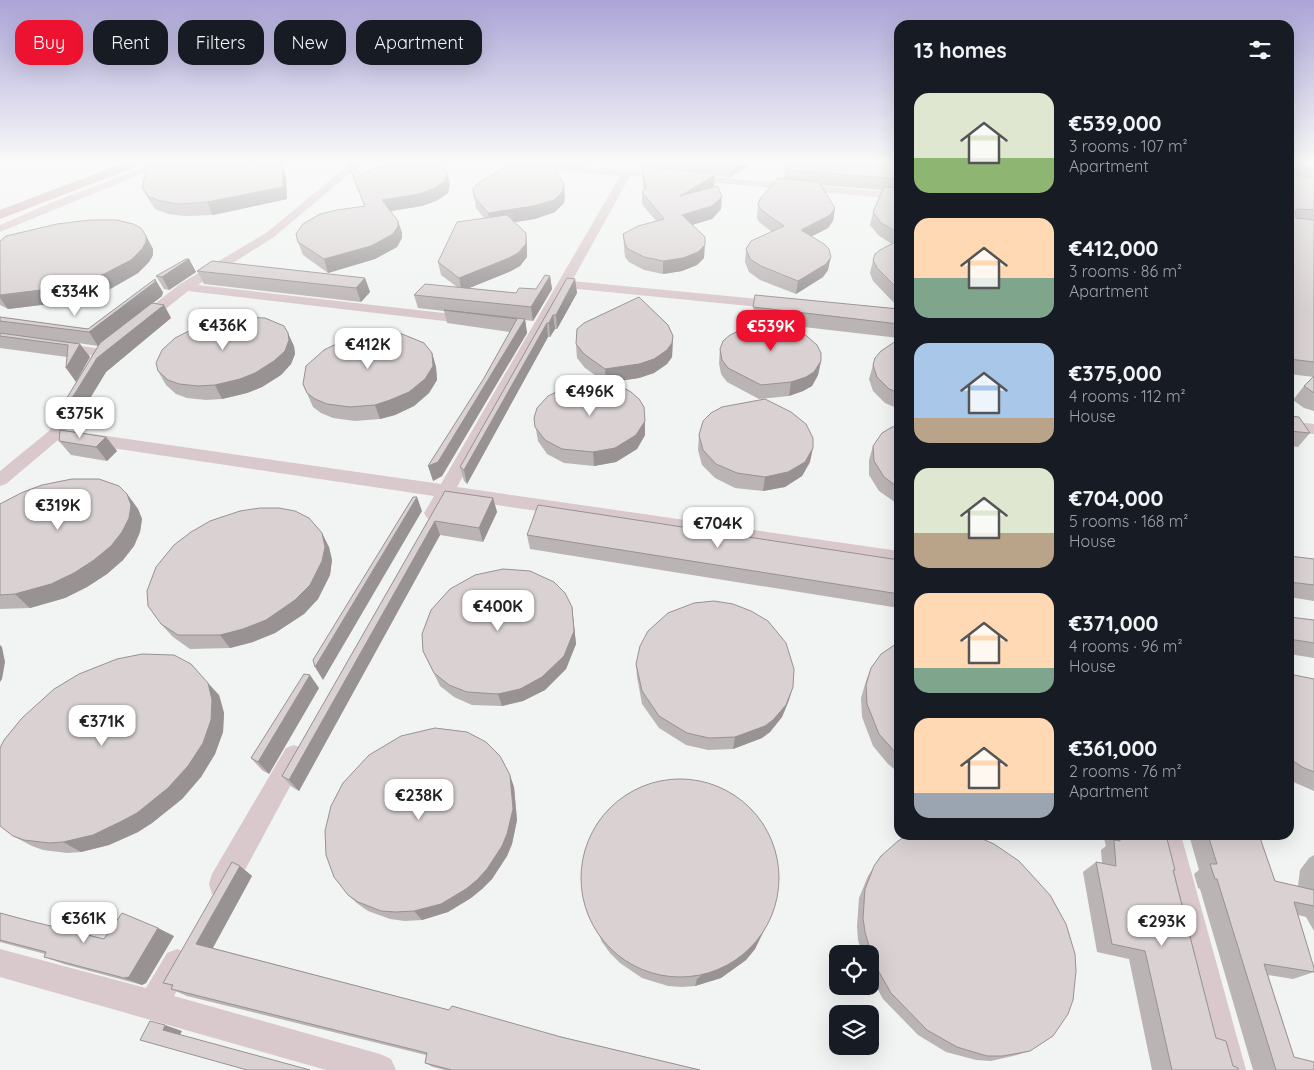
<!DOCTYPE html>
<meta charset="utf-8">
<style>
body{margin:0;font-family:Quicksand,sans-serif;background:#20242c;color:#f1f3f6;height:100vh;display:flex;flex-direction:column;font-size:19px;white-space:nowrap}
*{box-sizing:border-box;margin:0}
p{font-size:16px;color:#9ea1a6}
.icon{flex:none;width:28px;height:28px;fill:none;stroke:currentColor;stroke-width:2;stroke-linecap:round;stroke-linejoin:round}
.map{position:relative;flex:1;overflow:hidden}
.panel{position:absolute;left:894px;top:20px;width:400px;height:820px;display:flex;flex-direction:column;background:#171b24;border-radius:15px;box-shadow:0 5px 20px #0002}
.panel>*{flex:none}
.guide{position:absolute;left:15px;top:20px;width:475px;height:45px;display:flex;gap:10px}
.controls{position:absolute;left:829px;top:945px;display:grid;gap:10px}
.controls a{display:grid;place-items:center;width:50px;height:50px;border-radius:10px;background:#171b24;box-shadow:0 5px 20px #0002;font-size:25px}
.price{position:absolute;translate:-50% -42px;padding:0 11px;border-radius:10px;background:#fff;color:#222;font-size:16px;line-height:32px;filter:drop-shadow(0 1px 2px #0008)}
.price::after{content:'';position:absolute;left:50%;top:30px;width:15px;height:11px;margin-left:-8px;background:inherit;clip-path:polygon(0 0,100% 0,50% 100%)}
.price.active{background:#ed1230;color:#fff}
ul{padding:0;list-style:none}
li{display:flex;align-items:center;gap:15px;height:125px;padding:0 20px}
li span{display:grid;place-items:center;flex:none;width:140px;height:100px;border-radius:15px;color:#555}
li>.icon{margin-inline-start:auto}
span .icon{width:60px;height:60px;fill:#fffc;stroke-width:1}
li b{font-size:21px}
h2{display:flex;justify-content:space-between;align-items:center;height:60px;padding:0 20px;font-size:21px}
.tag{padding:0 18px;border-radius:15px;background:#171b24;box-shadow:0 5px 20px #0002;font-size:18px;line-height:45px}
.tag.active{background:#ed1230;color:#fff}
.map>svg:first-child{display:block}
</style>
<div class="map">
<svg width="1314" height="1070" viewBox="0 0 1314 1070">
<rect width="100%" height="100%" fill="#f1f4f2"/>
<g fill="none" stroke-linecap="round" stroke-linejoin="round">
<g fill="#d9c8cc" fill-rule="evenodd">
<polygon points="155,163 168,163 0,232 0,225 48,204"/>
<polygon points="351,163 362,163 274,237 198,285 470,316 475,317 477,320 475,323 470,324 188,291 148,323 138,323 136,320 138,317 180,284 266,233"/>
<polygon points="501,163 538,163 638,171 643,174 638,177 630,176 572,281 779,301 786,305 779,309 568,288 457,487 899,551 899,565 450,498 439,518 433,520 427,518 424,513 434,496 58,440 6,484 0,486 0,471 49,431 72,393 82,393 85,396 65,430 441,484 620,176 506,166"/>
<polygon points="688,175 899,193 899,199 684,180 683,178 684,176"/>
<polygon points="61,343 102,349 107,350 109,353 107,356 102,357 56,350 54,347 56,344"/>
<polygon points="1289,421 1314,424 1314,434 1289,431"/>
<polygon points="294,745 302,748 306,756 302,764 232,894 222,897 212,894 209,884 212,874 286,748"/>
<polygon points="1155,835 1181,835 1246,1070 1214,1070"/>
<polygon points="0,949 146,988 167,953 177,949 187,953 191,963 174,996 380,1054 391,1059 396,1070 326,1070 0,977"/>
</g>
<polygon fill="#d1b0b7" fill-rule="evenodd" points="124,163 141,163 139,166 0,219 0,210"/>
</g>
<g fill="#bbb4b5">
<polygon points="512,163 596,163 593,166 552,163 565,196 564,203 555,212 535,219 514,222 526,233 527,246 527,257 520,266 511,271 469,288 516,293 536,289 550,276 552,289 533,321 525,320 527,333 442,476 433,481 484,378 510,332 447,323 444,311 418,308 414,295 457,287 441,275 438,262 484,218 476,208 474,196"/>
<polygon points="639,163 754,163 730,177 715,176 714,187 721,209 712,219 692,225 704,258 697,265 682,271 663,274 644,270 629,262 625,257 624,247 623,234 656,221 642,204 642,192 644,190 642,179 642,170 640,170"/>
<polygon points="785,163 899,163 899,308 873,281 870,273 873,260 892,244 878,235 870,225 873,212 883,190 821,185 835,208 833,221 828,228 812,236 828,270 823,277 796,294 760,280 749,272 745,262 746,249 772,232 759,222 757,218 758,205 784,179"/>
<polygon points="1289,163 1314,166 1314,411 1304,408 1293,400 1304,386 1314,377 1289,374"/>
<polygon points="282,164 286,176 287,199 213,215 185,216 168,214 155,209 149,200 142,188"/>
<polygon points="349,166 361,175 450,184 448,193 436,201 422,206 391,211 398,221 402,233 402,238 397,247 375,259 328,273 303,255 298,242 364,206 353,177"/>
<polygon points="146,236 153,249 153,255 149,262 138,273 112,288 74,301 8,309 0,305 0,241"/>
<polygon points="189,259 196,272 169,290 164,289 156,276"/>
<polygon points="197,271 365,278 370,292 361,302 204,284"/>
<polygon points="567,278 575,279 577,293 557,329 555,329 550,337 548,337 467,484 464,481 460,467"/>
<polygon points="163,292 162,296 153,303 164,305 171,318 106,372 72,428 98,346 78,343 90,357 76,382 67,357 0,348 0,317 88,329"/>
<polygon points="755,295 899,309 899,338 795,326 821,361 818,375 812,386 803,391 789,396 759,399 727,382 721,374 719,363 720,349 758,322 752,321"/>
<polygon points="673,336 672,357 667,364 654,373 639,378 613,382 645,421 645,435 637,449 616,462 594,466 564,463 547,454 538,441 534,418 602,380 585,368 577,358 576,344"/>
<polygon points="899,339 899,409 885,403 873,391 869,379 875,358"/>
<polygon points="294,346 295,354 291,364 281,375 262,387 247,393 222,399 206,400 187,398 176,394 166,385 158,371"/>
<polygon points="432,353 436,367 437,380 429,393 414,406 395,415 380,419 355,421 333,418 321,413 313,407 303,384"/>
<polygon points="1289,416 1310,433 1298,447 1289,446"/>
<polygon points="899,426 899,505 879,491 869,475 869,460 873,446"/>
<polygon points="699,435 810,462 802,476 785,487 763,491 735,488 715,478 702,465 698,450"/>
<polygon points="106,437 117,451 107,461 71,455 59,441"/>
<polygon points="445,491 493,498 497,512 483,542 440,535 299,791 292,787 282,776"/>
<polygon points="127,494 138,509 142,519 140,532 134,546 123,560 107,574 87,587 65,598 30,608 0,609 0,504"/>
<polygon points="527,535 899,560 899,608 530,549"/>
<polygon points="329,547 332,560 330,575 318,599 304,614 275,633 253,642 230,648 190,649 173,637 161,624"/>
<polygon points="1289,556 1314,559 1314,601 1289,597"/>
<polygon points="572,607 576,644 566,669 545,690 523,701 502,706 472,705 454,697 440,686 423,651"/>
<polygon points="1289,617 1314,620 1314,658 1289,654"/>
<polygon points="899,643 899,773 888,764 873,746 862,717 861,698 866,681 871,668"/>
<polygon points="636,664 789,700 782,717 770,732 762,738 733,749 708,750 686,745 659,728 642,704 637,677"/>
<polygon points="1289,674 1314,679 1314,791 1289,780"/>
<polygon points="319,688 269,774 262,770 251,758"/>
<polygon points="219,695 224,713 223,732 215,754 201,777 182,799 152,823 138,832 109,845 81,852 67,853 43,850 32,846 13,836"/>
<polygon points="514,787 517,820 512,844 507,856 492,879 482,889 471,898 448,912 422,920 405,921 390,919 368,911 358,904 348,895"/>
<polygon points="1103,835 1166,835 1175,870 1174,871 1216,1038 1233,1066 1238,1070 1152,1070 1129,959 1097,952 1083,872 1096,862 1102,863 1101,850 1106,846"/>
<polygon points="1189,835 1259,835 1275,881 1298,886 1300,870 1309,858 1314,855 1314,931 1306,917 1298,915 1314,968 1314,972 1293,979 1268,975 1294,1057 1314,1070 1253,1070 1200,889 1198,888 1194,874 1199,870"/>
<polygon points="881,856 1030,1051 1017,1055 991,1061 976,1060 946,1052 918,1035 883,999 870,975 870,954 862,954 858,940 857,926 859,898 868,876"/>
<polygon points="240,866 252,876 213,948 449,1010 700,1070 445,1070 433,1067 425,1063 426,1055 187,996 171,989 172,986 163,983"/>
<polygon points="588,908 767,925 755,949 746,960 721,978 695,986 682,987 668,986 642,978 620,963 610,953 602,942 591,916"/>
<polygon points="0,913 30,921 104,939 174,936 146,983 142,985 64,964 44,957 45,954 0,942"/>
</g>
<g fill="#989293">
<polygon points="736,163 754,163 730,177 731,165"/>
<polygon points="282,164 286,176 287,199 213,215 207,202"/>
<polygon points="447,172 450,184 448,193 436,201 422,206 385,212 382,200"/>
<polygon points="715,175 714,187 680,196"/>
<polygon points="564,184 565,196 564,203 555,212 535,219 491,226 488,213"/>
<polygon points="722,197 721,209 712,219 682,228 682,215"/>
<polygon points="835,208 833,221 828,228 799,243 801,230"/>
<polygon points="398,221 402,233 402,238 397,247 375,259 328,273 324,259"/>
<polygon points="526,233 527,246 527,257 520,266 511,271 462,291 459,278"/>
<polygon points="146,236 153,249 153,255 149,262 138,273 112,288 74,301 8,309 0,298 0,295"/>
<polygon points="705,245 704,258 697,265 682,271 663,274 663,261"/>
<polygon points="831,257 828,270 823,277 796,294 798,281"/>
<polygon points="189,259 196,272 169,290 162,277"/>
<polygon points="550,276 552,289 533,321 531,307"/>
<polygon points="365,278 370,292 361,302 356,288"/>
<polygon points="155,279 163,292 162,296 98,346 89,332"/>
<polygon points="575,279 577,293 557,329 556,315"/>
<polygon points="164,305 171,318 106,372 72,428 62,414 97,358"/>
<polygon points="553,315 555,329 550,337 549,323"/>
<polygon points="525,319 527,333 442,476 433,481 428,466"/>
<polygon points="547,323 548,337 467,484 464,470"/>
<polygon points="288,333 294,346 295,354 291,364 281,375 262,387 247,393 222,399 215,385"/>
<polygon points="673,336 672,357 667,364 654,373 639,378 606,383 605,369"/>
<polygon points="80,344 90,357 76,382 66,368"/>
<polygon points="432,353 436,367 437,380 429,393 414,406 395,415 380,419 375,405"/>
<polygon points="821,361 818,375 812,386 803,391 789,396 791,382"/>
<polygon points="645,421 645,435 637,449 616,462 594,466 593,452"/>
<polygon points="106,437 117,451 107,461 96,447"/>
<polygon points="813,448 810,462 802,476 785,487 763,491 765,477"/>
<polygon points="127,494 138,509 142,519 140,532 134,546 123,560 107,574 87,587 65,598 30,608 15,594"/>
<polygon points="417,497 422,511 323,680 315,667"/>
<polygon points="493,498 497,512 483,542 479,528"/>
<polygon points="435,521 440,535 299,791 289,780"/>
<polygon points="322,533 329,547 332,560 330,575 318,599 304,614 275,633 253,642 230,648 220,635"/>
<polygon points="572,607 576,644 566,669 545,690 523,701 502,706 498,694"/>
<polygon points="0,645 2,647 5,662 2,679 0,682"/>
<polygon points="310,675 319,688 269,774 258,762"/>
<polygon points="208,683 219,695 224,713 223,732 215,754 201,777 182,799 152,823 138,832 109,845 81,852 63,842"/>
<polygon points="793,687 789,700 782,717 770,732 762,738 733,749 735,737"/>
<polygon points="510,775 514,787 517,820 512,844 507,856 492,879 482,889 471,898 448,912 422,920 414,911"/>
<polygon points="240,866 252,876 211,951 196,944"/>
<polygon points="770,917 755,949 746,960 721,978 695,986 697,979"/>
<polygon points="158,928 174,936 146,983 142,985 124,978"/>
<polygon points="165,1025 182,1031 180,1035 163,1030"/>
</g>
<g fill="#d9d1d2" stroke="#989293">
<polygon points="148,163 280,163 282,164 283,187 207,202 179,204 161,201 149,197 142,188"/>
<polygon points="388,163 442,163 447,172 445,181 433,189 419,194 382,200 398,221 398,226 393,234 371,246 324,259 298,242 296,234 303,224 320,214 337,210 365,206 349,166 352,164 361,175"/>
<polygon points="512,163 551,163 564,184 563,191 554,200 533,206 488,213 474,196 473,189 478,183"/>
<polygon points="699,163 736,163 731,165"/>
<polygon points="786,163 899,163 899,179 786,170"/>
<polygon points="1289,163 1314,166 1314,168 1297,166 1295,168 1295,175 1314,178 1314,210 1297,209 1295,211 1296,218 1314,220 1314,362 1289,359"/>
<polygon points="642,167 714,173 715,175 680,196 718,186 722,197 712,206 682,215 705,237 705,245 698,252 683,258 663,261 644,257 628,249 625,244 623,234 638,226 664,219 642,192 646,188"/>
<polygon points="778,178 819,182 835,208 830,215 801,230 824,244 829,249 831,257 826,264 798,281 761,266 750,259 746,249 751,241 784,226 761,210 758,205 760,199"/>
<polygon points="884,187 899,188 899,233 881,223 873,212"/>
<polygon points="507,215 526,233 526,244 518,253 509,258 459,278 438,262 457,222"/>
<polygon points="90,220 117,220 133,224 141,228 146,236 146,242 142,249 131,260 104,274 65,287 0,295 0,241 6,236 57,224"/>
<polygon points="899,240 899,290 877,268 873,260 875,254 880,250"/>
<polygon points="186,259 189,259 162,277 156,276"/>
<polygon points="212,261 365,278 356,288 197,271"/>
<polygon points="545,275 550,276 531,307 414,295 425,284 516,293 519,288 536,289"/>
<polygon points="567,278 575,279 556,315 553,315 549,323 547,323 464,470 460,467"/>
<polygon points="155,279 155,282 89,332 0,321 0,317 88,329"/>
<polygon points="755,295 899,309 899,324 753,307"/>
<polygon points="639,297 668,325 673,336 672,343 667,350 654,359 639,364 605,369 584,354 576,344 577,329 584,323"/>
<polygon points="152,303 164,305 97,358 62,414 62,406 100,343"/>
<polygon points="444,310 525,319 438,462 428,466 484,378 517,319"/>
<polygon points="779,312 817,345 821,353 821,361 814,372 806,377 791,382 761,385 728,368 722,360 720,349 723,341 730,335"/>
<polygon points="231,317 265,318 284,326 288,333 289,340 285,351 274,361 255,373 240,379 215,385 198,386 179,384 168,380 158,371 156,363 162,350 175,338 201,325"/>
<polygon points="0,333 80,344 66,368 68,345 0,336"/>
<polygon points="373,333 402,334 424,343 432,353 433,366 425,379 409,392 390,400 375,405 350,407 327,404 315,399 307,393 303,384 306,366 324,350 344,340"/>
<polygon points="899,339 899,393 889,389 877,377 873,365 875,358 881,351"/>
<polygon points="1314,376 1314,393 1304,386"/>
<polygon points="608,379 631,392 639,399 644,407 645,421 636,435 615,448 593,452 562,449 545,440 535,427 534,418 537,408 548,396 571,385"/>
<polygon points="765,399 791,412 806,424 813,438 813,448 805,462 788,472 765,477 737,473 716,464 703,450 699,435 703,421 711,413 722,407"/>
<polygon points="1289,416 1299,417 1310,433 1289,431"/>
<polygon points="899,426 899,488 884,477 874,461 873,446 882,433 892,427"/>
<polygon points="60,430 106,437 96,447 59,441"/>
<polygon points="72,479 99,479 119,486 127,494 131,505 129,518 122,532 111,546 94,560 74,573 51,584 15,594 0,595 0,504 21,493 42,485"/>
<polygon points="445,491 493,498 479,528 435,521 289,780 282,776"/>
<polygon points="413,497 417,497 315,667 313,660"/>
<polygon points="538,505 899,560 899,594 527,535"/>
<polygon points="260,508 279,508 295,511 309,518 322,533 325,547 322,561 310,585 295,600 266,620 243,629 220,635 178,635 161,624 148,606 147,591 156,567 174,545 191,532 210,521 240,511"/>
<polygon points="1289,556 1314,559 1314,585 1289,582"/>
<polygon points="503,569 530,571 554,582 565,593 572,607 574,631 564,656 542,677 520,689 498,694 467,692 449,685 434,673 423,651 422,634 431,610 450,589 475,575"/>
<polygon points="714,601 733,604 751,611 768,621 786,643 794,669 793,687 786,705 773,720 765,726 735,737 709,738 687,733 659,716 642,691 636,664 640,646 648,631 668,613 694,603"/>
<polygon points="1289,617 1314,620 1314,643 1289,639"/>
<polygon points="899,643 899,756 895,752 879,734 867,704 866,685 871,668 881,654 896,644"/>
<polygon points="142,654 174,655 191,664 208,683 212,700 211,720 203,743 188,766 168,788 137,813 122,821 93,835 63,842 49,843 24,840 13,836 0,826 0,748 4,740 22,718 54,689 79,674 117,659"/>
<polygon points="304,674 310,675 258,762 251,758"/>
<polygon points="1289,674 1314,679 1314,772 1302,767 1289,758"/>
<polygon points="435,728 467,732 486,742 500,756 510,775 513,809 507,834 502,846 487,869 477,880 466,889 441,904 414,911 396,912 381,911 358,902 348,895 334,877 326,855 325,831 331,806 343,783 369,755 401,736"/>
<circle cx="680" cy="878" r="99"/>
<polygon points="908,835 973,835 994,844 1019,861 1050,895 1066,924 1075,954 1076,971 1073,1000 1068,1014 1053,1036 1030,1051 1003,1056 987,1056 957,1047 927,1030 891,993 874,963 865,932 863,918 865,889 874,866 881,856 898,841"/>
<polygon points="1119,835 1166,835 1175,870 1173,870 1216,1038 1226,1041 1233,1066 1238,1068 1238,1070 1172,1070 1145,951 1112,944 1096,862 1116,866 1114,840 1120,841"/>
<polygon points="1208,835 1259,835 1275,881 1314,890 1314,906 1294,902 1314,968 1314,972 1264,964 1294,1057 1314,1062 1314,1070 1276,1070 1217,879 1215,879 1210,864 1217,864"/>
<polygon points="232,862 240,866 196,944 449,1010 452,1006 561,1037 700,1070 452,1070 425,1063 427,1053 171,989 173,985 163,983"/>
<polygon points="0,913 30,921 104,939 122,913 158,928 129,977 124,978 44,957 46,952 0,940"/>
<polygon points="150,1021 165,1025 163,1030 310,1070 247,1070 140,1040"/>
</g>
<linearGradient id="sky" x2="0" y2="1"><stop stop-color="#aba4d7"/><stop offset="0.52" stop-color="#f9faf9"/><stop offset="1" stop-color="#f9faf9" stop-opacity="0"/></linearGradient>
<rect width="1314" height="312" fill="url(#sky)"/>
</svg>
<div class="controls">
<a><svg class="icon" aria-label="locate" viewBox="0 0 24 24"><circle cx="12" cy="12" r="6"/><path d="M12 2v4M12 18v4M2 12h4M18 12h4"/></svg></a>
<a><svg class="icon" aria-label="layers" viewBox="0 0 24 24"><path d="M12 4l9 5-9 5-9-5zM3 14l9 5 9-5"/></svg></a>
</div>
<b class="price" style="left:75px;top:317px">€334K</b>
<b class="price" style="left:223px;top:351px">€436K</b>
<b class="price active" style="left:771px;top:352px">€539K</b>
<b class="price" style="left:368px;top:370px">€412K</b>
<b class="price" style="left:590px;top:417px">€496K</b>
<b class="price" style="left:80px;top:439px">€375K</b>
<b class="price" style="left:58px;top:531px">€319K</b>
<b class="price" style="left:718px;top:549px">€704K</b>
<b class="price" style="left:498px;top:632px">€400K</b>
<b class="price" style="left:102px;top:747px">€371K</b>
<b class="price" style="left:419px;top:821px">€238K</b>
<b class="price" style="left:84px;top:944px">€361K</b>
<b class="price" style="left:1162px;top:947px">€293K</b>
<div class="guide">
<a class="tag active">Buy</a>
<a class="tag">Rent</a>
<a class="tag">Filters</a>
<a class="tag">New</a>
<a class="tag">Apartment</a>
</div>
<section class="panel">
<h2>13 homes<svg class="icon" aria-label="filters" viewBox="0 0 24 24"><path d="M4 7h16M4 17h16"/><circle cx="9" cy="7" r="2"/><circle cx="15" cy="17" r="2"/></svg></h2>
<ul>
<li><span style="background:linear-gradient(#dfe7d0 65%,#8fb573 0)"><svg class="icon" aria-label="home" viewBox="0 0 24 24"><path d="M3 11l9-7 9 7M6 9v11h12V9"/></svg></span><div><b>€539,000</b><p>3 rooms · 107 m²</p><p>Apartment</p></div></li>
<li><span style="background:linear-gradient(#ffd9b3 60%,#7fa58c 0)"><svg class="icon" aria-label="home" viewBox="0 0 24 24"><path d="M3 11l9-7 9 7M6 9v11h12V9"/></svg></span><div><b>€412,000</b><p>3 rooms · 86 m²</p><p>Apartment</p></div></li>
<li><span style="background:linear-gradient(#a9c7e8 75%,#b9a48a 0)"><svg class="icon" aria-label="home" viewBox="0 0 24 24"><path d="M3 11l9-7 9 7M6 9v11h12V9"/></svg></span><div><b>€375,000</b><p>4 rooms · 112 m²</p><p>House</p></div></li>
<li><span style="background:linear-gradient(#dfe7d0 65%,#b9a48a 0)"><svg class="icon" aria-label="home" viewBox="0 0 24 24"><path d="M3 11l9-7 9 7M6 9v11h12V9"/></svg></span><div><b>€704,000</b><p>5 rooms · 168 m²</p><p>House</p></div></li>
<li><span style="background:linear-gradient(#ffd9b3 75%,#7fa58c 0)"><svg class="icon" aria-label="home" viewBox="0 0 24 24"><path d="M3 11l9-7 9 7M6 9v11h12V9"/></svg></span><div><b>€371,000</b><p>4 rooms · 96 m²</p><p>House</p></div></li>
<li><span style="background:linear-gradient(#ffd9b3 75%,#9aa5b1 0)"><svg class="icon" aria-label="home" viewBox="0 0 24 24"><path d="M3 11l9-7 9 7M6 9v11h12V9"/></svg></span><div><b>€361,000</b><p>2 rooms · 76 m²</p><p>Apartment</p></div></li>
</ul>
</section>
</div>
